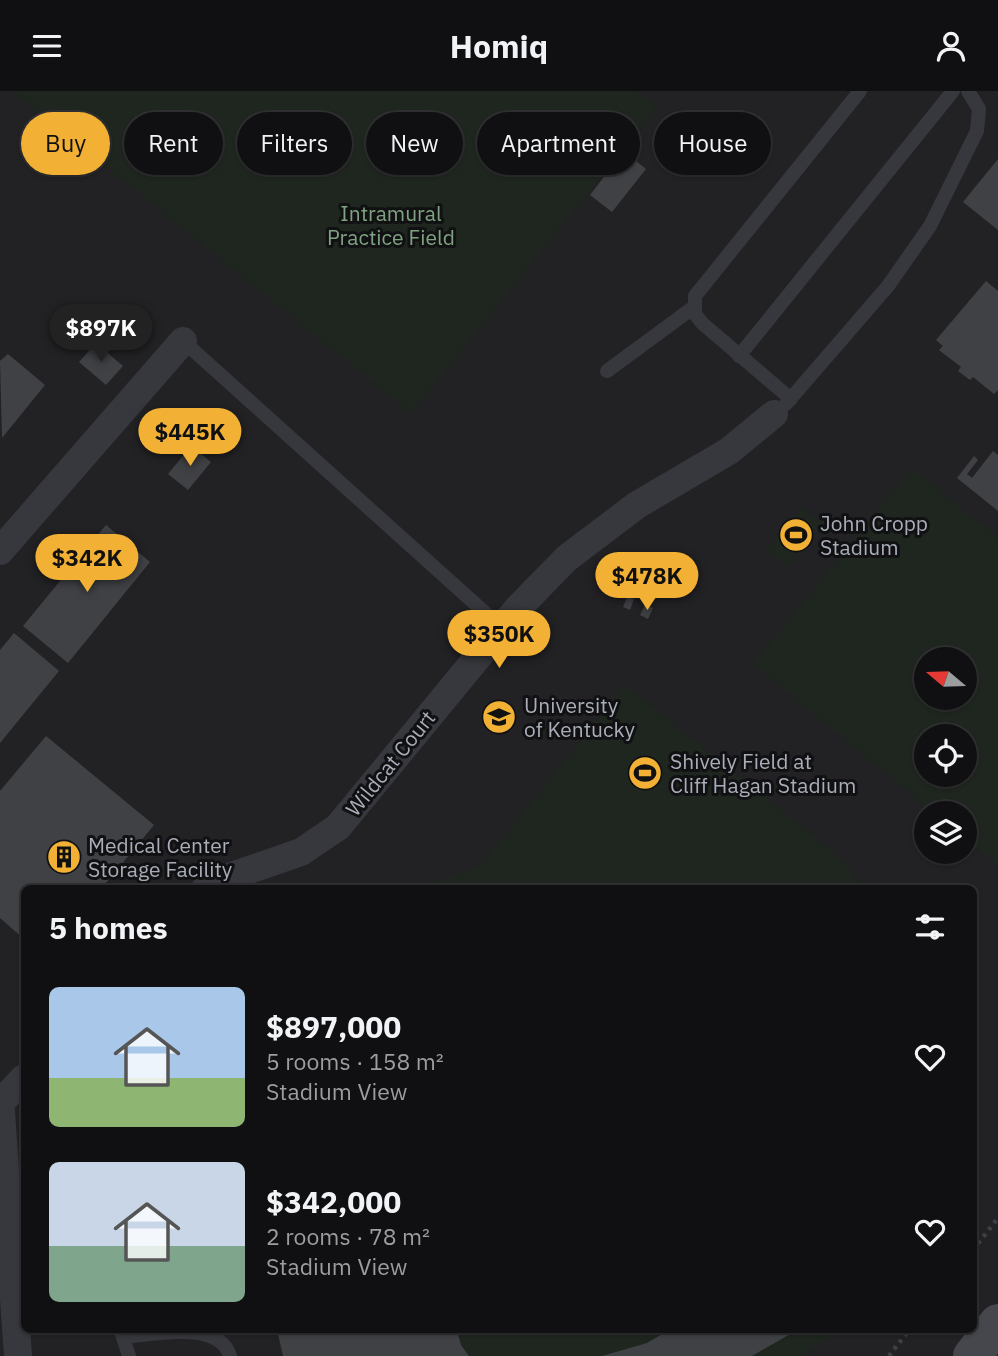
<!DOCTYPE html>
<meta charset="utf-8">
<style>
body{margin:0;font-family:"IBM Plex Sans",sans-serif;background:#1e1e20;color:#f1f3f6;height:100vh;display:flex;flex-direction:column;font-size:26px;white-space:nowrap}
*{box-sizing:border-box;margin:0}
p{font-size:23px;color:#9c9d9f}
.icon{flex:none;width:38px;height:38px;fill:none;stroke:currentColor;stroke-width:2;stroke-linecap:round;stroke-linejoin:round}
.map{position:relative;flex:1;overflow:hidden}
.details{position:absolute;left:21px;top:794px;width:956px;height:448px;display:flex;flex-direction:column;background:#101012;border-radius:10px;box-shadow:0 2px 5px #0004,0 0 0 2px #303032}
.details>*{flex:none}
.guide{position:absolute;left:21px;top:21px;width:957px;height:63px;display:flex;gap:14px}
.needle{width:46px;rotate:289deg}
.buttons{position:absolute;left:914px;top:556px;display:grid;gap:14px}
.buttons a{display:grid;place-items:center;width:63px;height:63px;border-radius:50%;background:#101012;box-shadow:0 2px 5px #0004,0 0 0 2px #303032;font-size:35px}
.price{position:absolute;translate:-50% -60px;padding:0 16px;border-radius:24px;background:#f2b134;color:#111;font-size:23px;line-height:46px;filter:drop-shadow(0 2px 4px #0008)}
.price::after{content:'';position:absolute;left:50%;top:42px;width:21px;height:16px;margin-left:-10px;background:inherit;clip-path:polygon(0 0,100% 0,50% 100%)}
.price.active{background:#222;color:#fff}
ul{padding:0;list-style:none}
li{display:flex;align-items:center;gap:21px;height:175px;padding:0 28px}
li span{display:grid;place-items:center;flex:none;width:196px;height:140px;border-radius:10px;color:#555}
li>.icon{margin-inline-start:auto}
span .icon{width:84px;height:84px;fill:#fffc;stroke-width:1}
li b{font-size:30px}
h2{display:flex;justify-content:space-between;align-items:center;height:84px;padding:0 28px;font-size:30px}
.chip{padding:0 24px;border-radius:32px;background:#101012;box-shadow:0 2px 5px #0004,0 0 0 2px #303032;font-size:24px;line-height:63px}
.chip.active{background:#f2b134;color:#111}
header{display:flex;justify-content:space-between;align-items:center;height:91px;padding:0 28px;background:#101012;font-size:32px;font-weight:700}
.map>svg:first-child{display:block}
</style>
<header><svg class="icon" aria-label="menu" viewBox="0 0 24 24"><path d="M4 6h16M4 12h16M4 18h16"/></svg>Homiq<svg class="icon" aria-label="person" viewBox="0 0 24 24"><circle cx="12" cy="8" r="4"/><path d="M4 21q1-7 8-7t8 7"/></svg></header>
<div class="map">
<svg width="998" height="1265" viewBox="0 0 998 1265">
<rect width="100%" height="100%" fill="#161618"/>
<path fill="#222225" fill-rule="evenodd" d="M0,0H998V1265H0ZM926,569H964V607H926ZM926,646H964V684H926ZM926,723H964V761H926ZM24,798H973V1239H24Z"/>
<g fill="#1e261f" fill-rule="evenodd">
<polygon points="12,0 638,0 657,16 411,322"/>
<path d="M912,377L998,447V774L964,747V723H935L753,573ZM926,569H964V607H926ZM926,646H964V684H926Z"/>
<polygon points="801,416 818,429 821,426 825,430 787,476 767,459"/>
<polygon points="625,594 846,771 862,798 416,798 481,774"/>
<polygon points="286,1239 839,1239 802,1265 283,1265 278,1243"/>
</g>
<g fill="#404145">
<polygon points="624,60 646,78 612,121 590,104"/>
<polygon points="998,68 998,139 963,111"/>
<polygon points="986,190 998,200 998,299 994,303 973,286 970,289 958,280 961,276 939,259 943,255 936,249"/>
<polygon points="108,213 118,221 121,217 128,222 114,239 104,231 108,225 103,220"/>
<polygon points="96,252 123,275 106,294 79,271"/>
<polygon points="8,263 45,294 2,347 0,270"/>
<polygon points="191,355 211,371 188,399 168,383"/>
<polygon points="993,360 998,364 998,420 957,387 974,365 978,369 967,383 972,387"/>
<polygon points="106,434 150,471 68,572 23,535"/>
<polygon points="627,506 634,508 630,519 623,516"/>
<polygon points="645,514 653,517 648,528 640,524"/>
<polygon points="14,542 59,580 0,652 0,559"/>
<polygon points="46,645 154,734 101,798 24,798 24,848 0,827 0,700"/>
<polygon points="286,1239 457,1239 461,1254 469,1265 283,1265 278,1243"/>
<polygon points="669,1239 790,1239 792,1242 752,1265 602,1265 647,1252"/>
</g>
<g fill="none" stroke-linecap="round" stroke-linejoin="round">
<g stroke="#3d3f44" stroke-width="4.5" stroke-dasharray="3.5 5" stroke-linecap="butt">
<polyline points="973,1159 998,1127"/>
<polyline points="889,1265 909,1239"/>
</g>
<g stroke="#37383d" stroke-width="14">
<polyline points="183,250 502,537"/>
<polyline points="739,265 953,0"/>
<polyline points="607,280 694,216"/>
<polyline points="791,308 702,232 695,223 695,205 860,0"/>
<polyline points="786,313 888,195 930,135 977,40 979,18 968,0"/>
<polyline points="121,1240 129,1265"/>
<path d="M123,1246C152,1244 219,1228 230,1265"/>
</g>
<g stroke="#37383d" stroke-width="28">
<polyline points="0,460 183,250"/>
<polyline points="205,798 223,788 301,761 338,736 519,516 567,467 637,414 729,360 774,323"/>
<polyline points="0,1007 18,1265"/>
<polyline points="2,1010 24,987"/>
</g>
<polyline stroke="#45474d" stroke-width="38" points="972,1265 998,1232"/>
</g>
<defs>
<g id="stadium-disc" transform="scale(1.75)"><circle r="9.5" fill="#f2b134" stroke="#111113"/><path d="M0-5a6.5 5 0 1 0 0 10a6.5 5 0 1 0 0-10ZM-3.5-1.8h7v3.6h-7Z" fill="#111"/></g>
<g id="university-disc" transform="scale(1.75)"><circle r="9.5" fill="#f2b134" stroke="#111113"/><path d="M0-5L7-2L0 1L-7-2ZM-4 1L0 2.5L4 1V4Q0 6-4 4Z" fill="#111"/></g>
<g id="building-disc" transform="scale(1.75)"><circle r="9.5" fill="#f2b134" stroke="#111113"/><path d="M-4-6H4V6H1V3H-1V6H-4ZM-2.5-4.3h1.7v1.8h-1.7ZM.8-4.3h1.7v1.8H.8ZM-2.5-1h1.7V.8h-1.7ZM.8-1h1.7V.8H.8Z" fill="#111"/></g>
</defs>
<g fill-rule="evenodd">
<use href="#stadium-disc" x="796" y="444"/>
<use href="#university-disc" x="499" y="626"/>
<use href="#stadium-disc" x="645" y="682"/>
<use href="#building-disc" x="64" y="766"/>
</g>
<g text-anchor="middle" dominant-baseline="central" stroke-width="6" stroke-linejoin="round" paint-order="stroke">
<g font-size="21" fill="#7fa381" stroke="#111113">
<text x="391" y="122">Intramural<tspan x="391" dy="24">Practice Field</tspan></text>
</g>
<g font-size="21" fill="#a8adb8" stroke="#111113" text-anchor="start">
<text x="820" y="432">John Cropp<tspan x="820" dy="24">Stadium</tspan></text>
<text x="524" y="614">University<tspan x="524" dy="24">of Kentucky</tspan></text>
<text x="670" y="670">Shively Field at<tspan x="670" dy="24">Cliff Hagan Stadium</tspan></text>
<text x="88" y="754">Medical Center<tspan x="88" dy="24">Storage Facility</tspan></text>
</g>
<g font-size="21" fill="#a8adb8" stroke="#111113">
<text transform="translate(390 672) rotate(-51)">Wildcat Court</text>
</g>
</g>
</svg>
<div class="buttons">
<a><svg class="needle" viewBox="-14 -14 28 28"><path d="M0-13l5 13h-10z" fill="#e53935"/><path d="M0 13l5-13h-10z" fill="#9c9d9f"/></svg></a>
<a><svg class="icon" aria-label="locate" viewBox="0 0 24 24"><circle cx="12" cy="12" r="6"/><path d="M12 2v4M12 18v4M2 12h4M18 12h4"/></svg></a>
<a><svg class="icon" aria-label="layers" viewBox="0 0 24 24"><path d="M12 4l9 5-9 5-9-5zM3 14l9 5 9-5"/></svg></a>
</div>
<b class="price active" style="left:101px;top:273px">$897K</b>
<b class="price" style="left:190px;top:377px">$445K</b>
<b class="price" style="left:87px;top:503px">$342K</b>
<b class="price" style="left:647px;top:521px">$478K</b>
<b class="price" style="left:499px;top:579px">$350K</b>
<div class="guide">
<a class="chip active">Buy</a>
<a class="chip">Rent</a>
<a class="chip">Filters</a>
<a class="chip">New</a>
<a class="chip">Apartment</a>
<a class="chip">House</a>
</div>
<section class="details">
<h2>5 homes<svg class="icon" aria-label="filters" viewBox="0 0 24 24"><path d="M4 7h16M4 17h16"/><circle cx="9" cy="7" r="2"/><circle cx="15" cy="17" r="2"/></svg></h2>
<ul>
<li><span style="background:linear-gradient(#a9c7e8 65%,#8fb573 0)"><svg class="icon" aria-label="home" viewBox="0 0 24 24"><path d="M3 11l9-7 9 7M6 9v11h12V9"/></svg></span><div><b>$897,000</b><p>5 rooms · 158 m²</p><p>Stadium View</p></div><svg class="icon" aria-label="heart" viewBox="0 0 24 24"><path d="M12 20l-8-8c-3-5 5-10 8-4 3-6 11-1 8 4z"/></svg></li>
<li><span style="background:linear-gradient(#c9d6e8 60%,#7fa58c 0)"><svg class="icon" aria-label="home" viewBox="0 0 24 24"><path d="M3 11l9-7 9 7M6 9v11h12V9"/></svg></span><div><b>$342,000</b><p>2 rooms · 78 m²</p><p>Stadium View</p></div><svg class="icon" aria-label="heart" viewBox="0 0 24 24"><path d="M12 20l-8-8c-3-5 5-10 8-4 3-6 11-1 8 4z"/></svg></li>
</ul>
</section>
</div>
